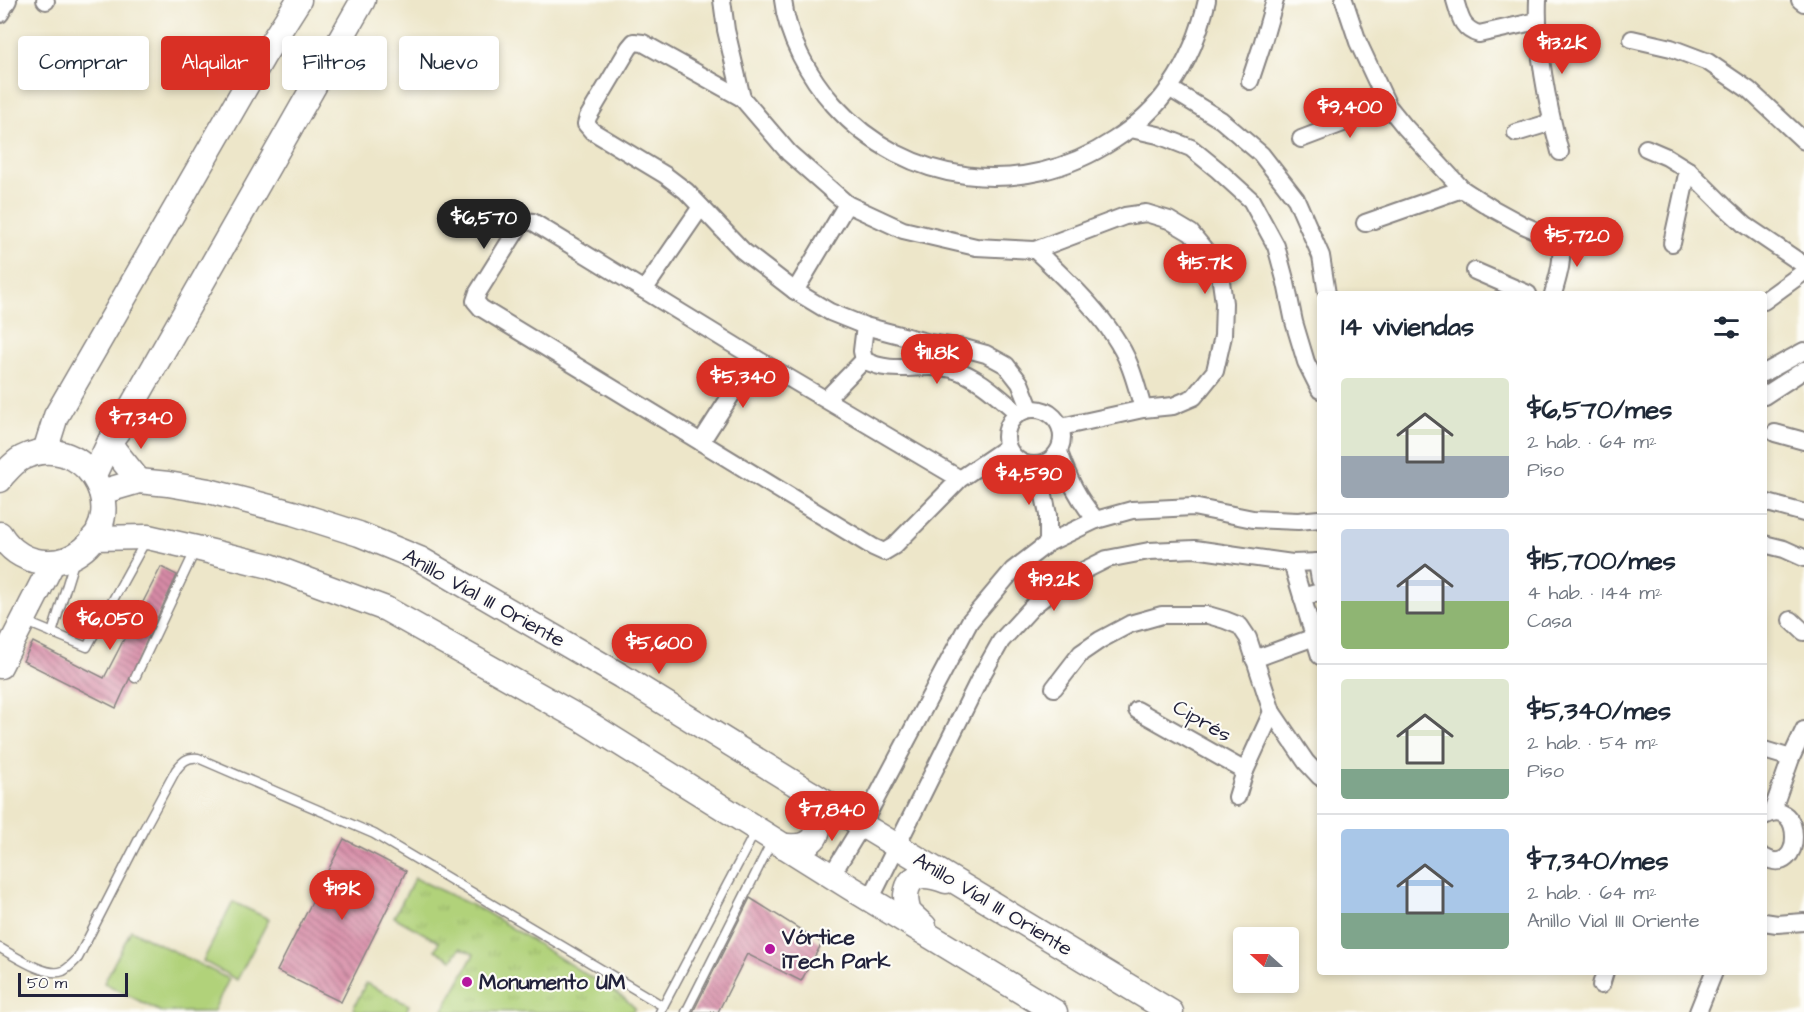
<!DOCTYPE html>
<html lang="es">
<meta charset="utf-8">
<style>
body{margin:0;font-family:"Architects Daughter",sans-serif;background:#f2f2f3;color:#1f2937;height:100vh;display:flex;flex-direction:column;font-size:22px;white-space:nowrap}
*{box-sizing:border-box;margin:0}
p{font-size:20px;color:#747a83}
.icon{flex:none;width:33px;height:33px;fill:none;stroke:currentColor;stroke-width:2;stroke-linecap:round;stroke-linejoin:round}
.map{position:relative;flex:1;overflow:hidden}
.details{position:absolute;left:1317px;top:291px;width:450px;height:684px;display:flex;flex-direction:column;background:#fff;border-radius:6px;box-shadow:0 3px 9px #0003}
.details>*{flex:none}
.hud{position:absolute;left:18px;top:36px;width:570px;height:54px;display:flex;gap:12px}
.needle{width:39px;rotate:291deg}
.buttons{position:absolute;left:1233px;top:927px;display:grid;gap:12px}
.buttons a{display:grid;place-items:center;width:66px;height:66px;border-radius:6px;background:#fff;box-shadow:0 3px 9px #0003;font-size:30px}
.scale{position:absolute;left:18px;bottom:15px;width:110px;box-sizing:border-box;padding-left:6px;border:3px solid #22223b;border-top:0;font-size:16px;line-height:21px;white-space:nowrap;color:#22223b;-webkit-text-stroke:4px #fdfcf7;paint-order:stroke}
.price{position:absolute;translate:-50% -51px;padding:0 14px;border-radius:21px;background:#d93025;color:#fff;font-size:20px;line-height:39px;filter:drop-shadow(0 2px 3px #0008)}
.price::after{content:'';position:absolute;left:50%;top:36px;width:18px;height:14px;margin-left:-9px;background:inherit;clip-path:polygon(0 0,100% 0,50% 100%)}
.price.selected{background:#222;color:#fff}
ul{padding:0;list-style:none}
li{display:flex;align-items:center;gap:18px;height:150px;padding:0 24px}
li+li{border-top:2px solid #e0e1e3}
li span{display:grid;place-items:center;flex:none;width:168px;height:120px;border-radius:6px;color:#555}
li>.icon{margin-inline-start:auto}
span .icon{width:72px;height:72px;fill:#fffc;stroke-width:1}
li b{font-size:26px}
h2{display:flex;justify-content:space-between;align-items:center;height:72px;padding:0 24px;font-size:26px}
.chip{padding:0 21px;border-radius:6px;background:#fff;box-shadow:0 3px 9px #0003;font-size:21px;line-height:54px}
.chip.selected{background:#d93025;color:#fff}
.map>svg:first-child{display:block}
</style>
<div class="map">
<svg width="1804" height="1012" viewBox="0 0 1804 1012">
<defs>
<pattern id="park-tufts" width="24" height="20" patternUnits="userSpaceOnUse" patternTransform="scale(1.5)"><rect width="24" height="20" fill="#b1d27a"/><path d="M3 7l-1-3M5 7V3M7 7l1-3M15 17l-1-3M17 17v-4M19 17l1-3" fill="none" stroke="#98b46a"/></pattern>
<pattern id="building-back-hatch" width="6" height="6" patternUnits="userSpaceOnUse" patternTransform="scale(1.5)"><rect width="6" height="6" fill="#d68ba6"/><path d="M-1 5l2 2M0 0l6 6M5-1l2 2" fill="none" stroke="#ad7188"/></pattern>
</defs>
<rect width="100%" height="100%" fill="#fdfcf7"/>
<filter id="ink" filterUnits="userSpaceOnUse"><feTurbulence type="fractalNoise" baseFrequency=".0167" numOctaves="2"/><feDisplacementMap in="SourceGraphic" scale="12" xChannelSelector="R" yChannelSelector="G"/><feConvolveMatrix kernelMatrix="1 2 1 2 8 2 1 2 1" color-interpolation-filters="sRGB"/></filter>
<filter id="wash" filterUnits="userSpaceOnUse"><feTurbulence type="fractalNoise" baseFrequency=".008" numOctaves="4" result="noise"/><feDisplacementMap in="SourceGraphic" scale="24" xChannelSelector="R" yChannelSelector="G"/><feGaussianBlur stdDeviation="1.35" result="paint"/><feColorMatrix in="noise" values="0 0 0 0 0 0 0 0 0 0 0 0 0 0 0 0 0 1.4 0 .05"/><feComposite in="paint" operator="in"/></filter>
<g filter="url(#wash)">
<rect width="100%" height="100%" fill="#ede6c9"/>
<g fill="#b1d27a" stroke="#6a7a5a" stroke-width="1.5">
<polygon points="233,902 269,919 237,980 203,961"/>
<polygon points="131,930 229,979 213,1012 161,1012 104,983"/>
</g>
<g fill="url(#park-tufts)" stroke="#6a7a5a" stroke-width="1.5">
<polygon points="415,878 486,912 624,998 635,1008 633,1012 442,1012 474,954 460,948 452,960 435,950 439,942 394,917"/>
<polygon points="366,983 409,1005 406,1012 358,1012 353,1009"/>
</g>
<g id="blocks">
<g fill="url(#building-back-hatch)">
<polygon points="161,567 177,575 116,708 23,661 33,642 104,678"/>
<polygon points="344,839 406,871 341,1002 277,971"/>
<polygon points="750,898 822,943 801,981 747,954 718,1012 693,1012"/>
</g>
</g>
</g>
<g filter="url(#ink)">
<use href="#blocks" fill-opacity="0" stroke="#888482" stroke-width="1.5"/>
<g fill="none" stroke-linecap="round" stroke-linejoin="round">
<g stroke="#888482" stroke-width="11">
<g id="lane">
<polyline points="24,621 87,647 146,540"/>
<polyline points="52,633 74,562"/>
<polyline points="135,678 195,551"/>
<path d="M0,948C15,956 47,978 63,971C69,968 74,962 78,958L144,829L176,770C183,761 187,757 198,758L374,834L663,1006"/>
<polyline points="660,1012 755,832"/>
<polyline points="686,1012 772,841"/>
</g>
</g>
<g stroke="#888482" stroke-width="20">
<g id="street">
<polyline points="45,0 46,1"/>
<polyline points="722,0 726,30 742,98 789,153 847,204 903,230 976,247 1035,250 1125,216 1146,213 1169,220 1191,233 1205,250 1220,274 1224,303 1223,336 1215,371 1194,397 1173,406 1143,409 1061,427"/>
<path d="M783,0C787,37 809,77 834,105C907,186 1023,200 1114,140C1136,126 1155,109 1170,87C1189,60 1200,32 1207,0"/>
<path d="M1344,0L1358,42L1388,106L1405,127L1462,189L1490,207L1523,225L1560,241C1564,259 1558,277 1553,294"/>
<path d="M1455,0C1460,16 1461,29 1479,34L1537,21"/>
<path d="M1538,0C1536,47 1548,107 1560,152"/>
<polyline points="1800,0 1804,3"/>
<polyline points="0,14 8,0"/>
<polyline points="1632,39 1671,48 1708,62 1749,90 1804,141"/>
<polyline points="1250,81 1262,45 1275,0"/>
<polyline points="1169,88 1221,120 1261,154 1296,199 1321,256 1327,294"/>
<polyline points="742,98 643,43 634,42 629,48 588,117 586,124 592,131 665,175 686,191 743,251 795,291 830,312 865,326 930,343 964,348 986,354 1006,365 1020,383 1030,408"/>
<polyline points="1131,129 1158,135 1191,148 1218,170 1251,200 1276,246 1286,283 1294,322 1306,362 1320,390"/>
<polyline points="1516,133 1552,122"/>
<polyline points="1301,139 1388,106"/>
<polyline points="1646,148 1667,157 1688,170 1725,207 1745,225 1804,265"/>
<polyline points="1365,223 1462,189"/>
<polyline points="1672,243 1688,170"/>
<path d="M1035,250C1067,280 1113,323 1129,364C1135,379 1139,394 1143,409"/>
<polyline points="1475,271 1528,294"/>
<polyline points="644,290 701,207"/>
<polyline points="795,291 847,204"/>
<polyline points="1764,301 1804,272"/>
<path d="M864,360C893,376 922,362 952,369C978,376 998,396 1018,413"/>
<polyline points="864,360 862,351 865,326"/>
<polyline points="1764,373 1804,351"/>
<polyline points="1764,396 1804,370"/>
<polyline points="826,399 864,360"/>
<circle cx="1034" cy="437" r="28"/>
<polyline points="1775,433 1804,441"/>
<polyline points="701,442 755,358"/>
<path d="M1059,452C1069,480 1077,497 1096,520"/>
<polyline points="1038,466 1048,515 1048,543"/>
<polyline points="960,479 755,358 533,222 525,221 520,225 478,292 475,301 481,308 873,547 884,552 894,546 960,479 1007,447"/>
<polyline points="1764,502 1804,513"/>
<polyline points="1764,544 1784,549 1804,558"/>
<polyline points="1317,562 1320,580"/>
<polyline points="1292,563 1320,656"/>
<polyline points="1302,597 1320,592"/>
<polyline points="1791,620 1804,632"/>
<polyline points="1254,659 1320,635"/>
<polyline points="1054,688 1081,653 1100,640 1130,624 1162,615 1208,615 1225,620 1240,626 1248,638 1272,712 1306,762 1320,777"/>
<polyline points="1137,710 1245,771"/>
<polyline points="1764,750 1791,758"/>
<polyline points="1237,797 1245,771 1272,712"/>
<polyline points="1772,812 1791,758 1804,730"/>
<path d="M1764,816C1804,793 1804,881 1764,857"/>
<polyline points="831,876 862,825 970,621 1013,570 1048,543 1096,520 1132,510 1193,507 1253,519 1298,521 1320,519"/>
<polyline points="870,900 978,682 1001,641 1034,605 1069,578 1107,559 1149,551 1195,549 1292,563 1320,562"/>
<polyline points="1764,922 1777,924 1804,922"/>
<polyline points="1601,985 1605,972"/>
<polyline points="1698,1012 1714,972"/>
</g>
</g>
<g stroke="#888482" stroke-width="27">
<g id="secondary">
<polyline points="110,441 115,451 139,481"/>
<polyline points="45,451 56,416 264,55 299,0"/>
<polyline points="94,475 110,441 117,432 363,0"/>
<path d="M0,480L1,477C7,471 14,462 22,458C81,429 133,507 84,549C74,557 62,562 50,562C29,563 11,552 0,534"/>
<polyline points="101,492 139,481 168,484 209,491 293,513 359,534 420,559 621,676 862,825 1171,1012"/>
<polyline points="93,538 148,537 196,548 270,566 386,609 583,720 851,888 1055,1012"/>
<polyline points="0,666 53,562"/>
<path d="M783,846C790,846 800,847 806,844C828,835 814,808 810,793"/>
<path d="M924,926C920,922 914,918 910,913C907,909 906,900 906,895C909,870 929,875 946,881"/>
</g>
</g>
<use href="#lane" stroke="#fff" stroke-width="8"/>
<use href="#street" stroke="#fff" stroke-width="16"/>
<use href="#secondary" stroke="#fff" stroke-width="24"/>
</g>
</g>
<g fill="#b5179e" stroke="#fdfcf7" stroke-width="2">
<circle cx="770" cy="949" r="6"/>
<circle cx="467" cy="982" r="6"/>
</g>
<g text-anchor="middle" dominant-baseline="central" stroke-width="4.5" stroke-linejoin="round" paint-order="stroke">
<g font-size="21" fill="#22223b" stroke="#fdfcf7">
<text transform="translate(484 598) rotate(29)">Anillo Vial III Oriente</text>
<text transform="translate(1202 721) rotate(30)">Ciprés</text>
<text transform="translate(993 904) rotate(31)">Anillo Vial III Oriente</text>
</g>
<g font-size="21" font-weight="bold" fill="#22223b" stroke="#fdfcf7" text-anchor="start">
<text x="782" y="937">Vórtice<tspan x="782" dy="24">iTech Park</tspan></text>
<text x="479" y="982">Monumento UM</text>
</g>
</g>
</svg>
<div class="buttons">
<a><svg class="needle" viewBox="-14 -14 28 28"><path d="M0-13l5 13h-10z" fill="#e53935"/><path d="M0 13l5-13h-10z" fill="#747a83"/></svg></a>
</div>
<div class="scale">50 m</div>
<b class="price" style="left:1562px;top:75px">$13.2K</b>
<b class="price" style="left:1350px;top:139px">$9,400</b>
<b class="price selected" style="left:484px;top:250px">$6,570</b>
<b class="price" style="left:1577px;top:268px">$5,720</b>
<b class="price" style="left:1205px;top:295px">$15.7K</b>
<b class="price" style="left:937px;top:385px">$11.8K</b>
<b class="price" style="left:743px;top:409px">$5,340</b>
<b class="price" style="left:141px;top:450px">$7,340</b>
<b class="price" style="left:1029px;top:506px">$4,590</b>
<b class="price" style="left:1054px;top:612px">$19.2K</b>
<b class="price" style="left:110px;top:651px">$6,050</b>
<b class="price" style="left:659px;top:675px">$5,600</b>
<b class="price" style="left:832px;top:842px">$7,840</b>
<b class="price" style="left:342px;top:921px">$19K</b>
<div class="hud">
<a class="chip">Comprar</a>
<a class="chip selected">Alquilar</a>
<a class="chip">Filtros</a>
<a class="chip">Nuevo</a>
</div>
<section class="details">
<h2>14 viviendas<svg class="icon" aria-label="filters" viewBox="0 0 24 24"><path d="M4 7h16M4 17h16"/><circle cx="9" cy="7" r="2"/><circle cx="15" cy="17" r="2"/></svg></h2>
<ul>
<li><span style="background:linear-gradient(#dfe7d0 65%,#9aa5b1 0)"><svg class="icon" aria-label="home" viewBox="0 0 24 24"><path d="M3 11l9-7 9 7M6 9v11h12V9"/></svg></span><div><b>$6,570/mes</b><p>2 hab. · 64 m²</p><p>Piso</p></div></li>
<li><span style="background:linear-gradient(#c9d6e8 60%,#8fb573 0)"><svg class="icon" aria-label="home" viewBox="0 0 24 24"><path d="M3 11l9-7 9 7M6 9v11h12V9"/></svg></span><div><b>$15,700/mes</b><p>4 hab. · 144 m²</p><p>Casa</p></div></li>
<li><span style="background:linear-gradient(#dfe7d0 75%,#7fa58c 0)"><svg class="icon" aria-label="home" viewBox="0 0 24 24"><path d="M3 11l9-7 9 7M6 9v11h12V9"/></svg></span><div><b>$5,340/mes</b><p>2 hab. · 54 m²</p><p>Piso</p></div></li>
<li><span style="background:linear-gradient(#a9c7e8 70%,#7fa58c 0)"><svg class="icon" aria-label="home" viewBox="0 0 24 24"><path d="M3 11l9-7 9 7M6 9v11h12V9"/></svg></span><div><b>$7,340/mes</b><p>2 hab. · 64 m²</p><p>Anillo Vial III Oriente</p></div></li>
</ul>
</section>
</div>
